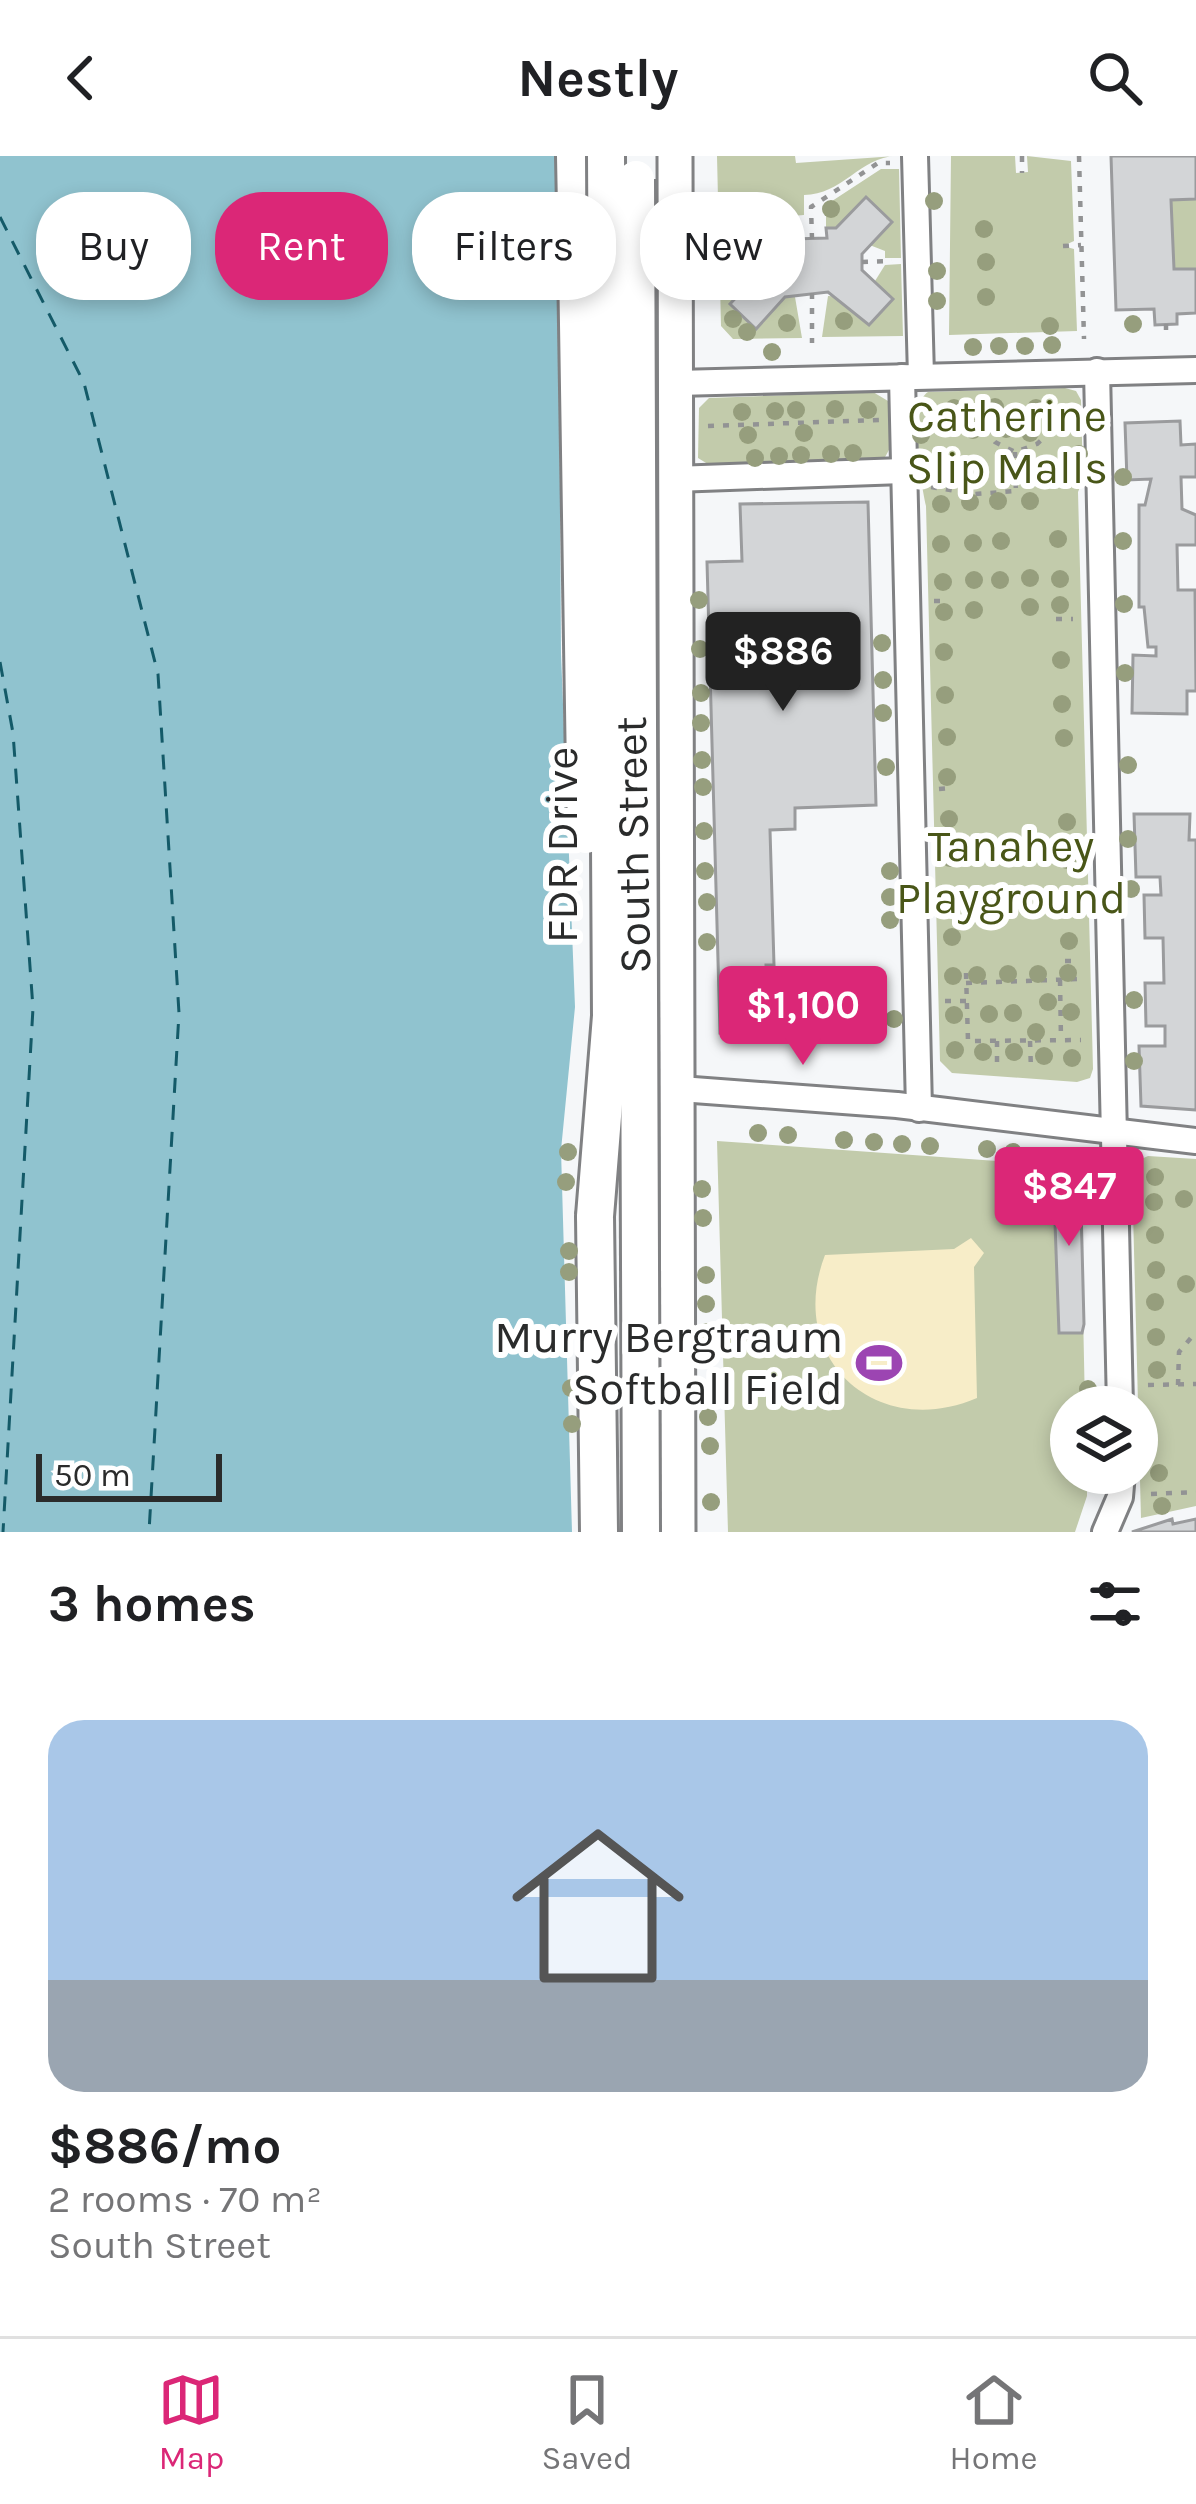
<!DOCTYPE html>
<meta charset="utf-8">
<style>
body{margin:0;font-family:Karla,sans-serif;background:#f2f2f2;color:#202124;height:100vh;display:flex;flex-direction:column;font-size:45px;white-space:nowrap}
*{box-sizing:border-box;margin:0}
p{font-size:39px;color:#757577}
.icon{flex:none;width:66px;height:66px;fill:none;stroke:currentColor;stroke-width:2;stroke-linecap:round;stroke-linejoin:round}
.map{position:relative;height:1376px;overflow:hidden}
.panel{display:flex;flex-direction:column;background:#fff;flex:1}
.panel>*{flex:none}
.guide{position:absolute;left:36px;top:36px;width:1125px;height:108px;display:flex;gap:24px}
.controls{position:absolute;left:1050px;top:1230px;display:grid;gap:24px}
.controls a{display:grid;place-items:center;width:108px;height:108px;border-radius:50%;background:#fff;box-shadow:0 6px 18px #0003;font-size:60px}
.scale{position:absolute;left:36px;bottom:30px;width:186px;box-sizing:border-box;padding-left:12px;border:6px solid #2a2b2b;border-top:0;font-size:33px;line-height:42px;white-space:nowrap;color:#2a2b2b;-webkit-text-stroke:9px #fff;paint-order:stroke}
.price{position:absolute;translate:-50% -102px;padding:0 27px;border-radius:12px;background:#db2777;color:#fff;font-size:39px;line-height:78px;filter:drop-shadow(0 3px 6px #0008)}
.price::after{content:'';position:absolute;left:50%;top:72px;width:36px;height:27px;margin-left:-18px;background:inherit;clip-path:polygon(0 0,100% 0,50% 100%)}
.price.active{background:#222;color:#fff}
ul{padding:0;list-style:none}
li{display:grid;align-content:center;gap:24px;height:636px;padding:0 48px}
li+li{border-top:3px solid #e0e0e0}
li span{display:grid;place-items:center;height:372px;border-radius:36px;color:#555}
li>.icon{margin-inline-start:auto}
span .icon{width:216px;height:216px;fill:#fffc;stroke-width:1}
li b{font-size:51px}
h2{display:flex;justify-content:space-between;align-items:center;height:144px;padding:0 48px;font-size:51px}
.pill{padding:0 42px;border-radius:48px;background:#fff;box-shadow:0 6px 18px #0003;font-size:42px;line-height:108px}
.pill.active{background:#db2777;color:#fff}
header{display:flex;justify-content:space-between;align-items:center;height:156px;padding:0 48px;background:#fff;font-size:54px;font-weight:700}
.tabs{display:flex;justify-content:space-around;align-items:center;height:168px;border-top:3px solid #e0e0e0;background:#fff;font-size:33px;color:#757577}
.tabs a{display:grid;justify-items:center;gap:6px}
.tabs .active{color:#db2777}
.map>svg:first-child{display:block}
</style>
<header><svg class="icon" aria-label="back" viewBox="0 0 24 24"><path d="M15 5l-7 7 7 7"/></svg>Nestly<svg class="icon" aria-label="search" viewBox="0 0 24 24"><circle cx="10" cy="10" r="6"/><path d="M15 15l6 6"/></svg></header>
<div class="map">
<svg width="1196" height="1376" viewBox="0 0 1196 1376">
<rect width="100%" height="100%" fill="#f5f7f9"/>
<g fill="#c2cbab">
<path d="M717,0H795L796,7L896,0C860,1 842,39 804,39V59L792,60V73L782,74L752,45L729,69L759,99L760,116L730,148L756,172L785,141H795L802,182L733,183L721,170Z"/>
<polygon points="951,0 1015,0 1016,17 1028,16 1027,0 1071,5 1074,85 1063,90 1074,93 1077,175 949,179"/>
<polygon points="881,13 899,13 901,102 885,102 885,95 826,72 826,49"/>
<polygon points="1196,43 1196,113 1174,113 1171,44"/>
<polygon points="901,108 903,180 822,181 828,140 893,143 875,125 885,109"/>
<path d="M1065,232L1076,235L1081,244L1083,324L1078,336L1093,913L1090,922L1077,926L952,917L940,905L926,350C921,327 907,249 928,236Z"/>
<polygon points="873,236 888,245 890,292 884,303 711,310 698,302 699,252 709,242"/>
<polygon points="717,985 1080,1011 1085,1251 1071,1251 1071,1317 1087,1317 1087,1340 1075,1376 728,1376"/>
<polygon points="1148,1000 1196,1003 1196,1350 1141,1362 1132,1018 1135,1006"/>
</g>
<path fill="#f7edc8" d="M971,1082L984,1097L974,1111L977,1242C877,1285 785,1203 825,1099L954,1093Z"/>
<polygon fill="#90c3cf" points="0,0 558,0 561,498 575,851 561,994 572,1376 0,1376"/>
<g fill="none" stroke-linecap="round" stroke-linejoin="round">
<g stroke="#145a68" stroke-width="3" stroke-dasharray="15 12" stroke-linecap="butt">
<polyline points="0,61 84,227 158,518 179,857 149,1376"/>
<polyline points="0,506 13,577 33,852 3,1376"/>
</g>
</g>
<g fill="#d3d5d7" stroke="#9a9b9d" stroke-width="3">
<polygon points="1111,0 1196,0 1196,43 1171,44 1174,113 1196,113 1196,157 1177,158 1177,168 1155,169 1154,153 1116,154"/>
<polygon points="866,41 892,66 862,98 862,114 893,143 869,169 828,136 785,141 756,173 730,148 760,116 759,99 728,70 752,45 782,74 792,73 792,83 827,82 826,72 836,72"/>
<polygon points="1180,265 1181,289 1196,288 1196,321 1181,321 1182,353 1196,359 1196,389 1177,389 1178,434 1195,434 1196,535 1187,535 1187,558 1132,557 1133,499 1156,500 1156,491 1148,491 1144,451 1139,451 1139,349 1145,349 1151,323 1127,324 1125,267"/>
<polygon points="868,346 876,649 795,652 795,673 770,674 774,809 766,809 767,881 720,877 707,406 742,405 740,348"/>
<polygon points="1134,658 1190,658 1189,684 1196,684 1196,954 1141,950 1139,890 1165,890 1165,870 1146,870 1145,827 1164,827 1163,782 1145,782 1144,739 1161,739 1160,721 1136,721"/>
<polygon points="1080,1011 1084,1168 1082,1177 1059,1177 1053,1012"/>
<polygon points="1172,1363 1173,1368 1196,1363 1196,1376 1132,1376"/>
</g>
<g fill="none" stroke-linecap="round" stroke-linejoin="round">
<g stroke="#808183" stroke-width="30">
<g id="minor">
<polyline points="915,0 921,220"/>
<polyline points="1097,215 1120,1251"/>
<polyline points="902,221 919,953"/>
<polyline points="677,227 1196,214"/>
<polyline points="674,323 903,315"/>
<polyline points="680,933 897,949 1196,985"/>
<polyline points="1105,1376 1120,1341 1122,1317"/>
</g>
</g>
<g stroke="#808183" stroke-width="39">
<polyline id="major" points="675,0 678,1376"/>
</g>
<g stroke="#808183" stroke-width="42">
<g id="highway">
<polyline points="575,0 577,104"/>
<polyline points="595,1060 599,1376"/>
</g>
</g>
<g stroke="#929394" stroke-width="4.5" stroke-dasharray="6 9" stroke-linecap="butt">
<polyline points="1022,0 1022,17"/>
<polyline points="1079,0 1084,183"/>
<polyline points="812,83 811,51 878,7 890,7"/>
<polyline points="1063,90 1081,89"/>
<polyline points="862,106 892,105"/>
<polyline points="812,137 812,187"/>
<polyline points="1166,168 1166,182"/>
<polyline points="976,262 995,286 1015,296 1037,288 1069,259"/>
<polyline points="708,270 879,264"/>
<polyline points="1015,296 1016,341"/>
<polyline points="931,331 975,338 1016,335"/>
<polyline points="934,445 940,445"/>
<polyline points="1056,463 1073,463"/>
<polyline points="939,633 952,632"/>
<polyline points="1062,682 1077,682"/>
<polyline points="1065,805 1080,805"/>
<polyline points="966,817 968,885 1081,884"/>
<polyline points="1060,824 1061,884"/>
<polyline points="966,827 1080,823"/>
<polyline points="945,845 967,845"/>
<polyline points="997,885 997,910"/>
<polyline points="1030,885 1031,913"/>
<polyline points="1026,1010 1027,1002"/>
<polyline points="1045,1011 1046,1004"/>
<polyline points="1148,1229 1196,1228"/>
<polyline points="1178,1229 1179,1196 1196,1176"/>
<polyline points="1151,1338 1196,1336"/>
</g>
<use href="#minor" stroke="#fff" stroke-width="24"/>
<use href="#major" stroke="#fff" stroke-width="33"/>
<use href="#highway" stroke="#fff" stroke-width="36"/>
<g stroke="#808183" stroke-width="42" stroke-linecap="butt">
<g id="highway-bridge">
<polyline points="636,23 641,1376"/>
<polyline points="577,104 586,679"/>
<polyline points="595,1060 611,860 606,0"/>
</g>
</g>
<use href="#highway-bridge" stroke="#fff" stroke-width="36"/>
</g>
<g fill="#969e7d">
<circle cx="934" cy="45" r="9"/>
<circle cx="831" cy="53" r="9"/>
<circle cx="984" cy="73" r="9"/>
<circle cx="732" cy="87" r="9"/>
<circle cx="986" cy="106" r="9"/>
<circle cx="736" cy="113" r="9"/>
<circle cx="706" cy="115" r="9"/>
<circle cx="937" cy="115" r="9"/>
<circle cx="986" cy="141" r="9"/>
<circle cx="937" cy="145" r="9"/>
<circle cx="733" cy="163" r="9"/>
<circle cx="844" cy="165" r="9"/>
<circle cx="787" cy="167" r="9"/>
<circle cx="1133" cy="168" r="9"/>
<circle cx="1050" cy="170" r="9"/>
<circle cx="747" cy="176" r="9"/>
<circle cx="1052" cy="189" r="9"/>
<circle cx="999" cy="190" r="9"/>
<circle cx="1025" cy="190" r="9"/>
<circle cx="973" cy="191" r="9"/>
<circle cx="772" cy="196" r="9"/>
<circle cx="995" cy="251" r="9"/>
<circle cx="954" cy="252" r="9"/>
<circle cx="1036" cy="252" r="9"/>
<circle cx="835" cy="253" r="9"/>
<circle cx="796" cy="254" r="9"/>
<circle cx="868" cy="254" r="9"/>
<circle cx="775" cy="255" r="9"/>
<circle cx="742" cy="256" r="9"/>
<circle cx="1006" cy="273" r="9"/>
<circle cx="973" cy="274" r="9"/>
<circle cx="804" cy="277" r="9"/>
<circle cx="1030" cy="277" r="9"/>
<circle cx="748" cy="279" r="9"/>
<circle cx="921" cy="279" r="9"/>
<circle cx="853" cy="297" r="9"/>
<circle cx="831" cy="298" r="9"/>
<circle cx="1079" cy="298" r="9"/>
<circle cx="801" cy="299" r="9"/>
<circle cx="779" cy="300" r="9"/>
<circle cx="755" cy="302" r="9"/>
<circle cx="922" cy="306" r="9"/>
<circle cx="946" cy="308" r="9"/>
<circle cx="1123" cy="321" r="9"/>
<circle cx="998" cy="345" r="9"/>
<circle cx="1030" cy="345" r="9"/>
<circle cx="970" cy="346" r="9"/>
<circle cx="941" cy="348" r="9"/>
<circle cx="1058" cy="383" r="9"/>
<circle cx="1001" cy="385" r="9"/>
<circle cx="1123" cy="385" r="9"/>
<circle cx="973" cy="387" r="9"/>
<circle cx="941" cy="388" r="9"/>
<circle cx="1030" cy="422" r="9"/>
<circle cx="1060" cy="423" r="9"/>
<circle cx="974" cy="424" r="9"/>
<circle cx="1000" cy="424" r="9"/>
<circle cx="943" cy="426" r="9"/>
<circle cx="699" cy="444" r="9"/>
<circle cx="1124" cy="448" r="9"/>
<circle cx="1060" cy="449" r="9"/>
<circle cx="1030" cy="451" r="9"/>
<circle cx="974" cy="454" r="9"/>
<circle cx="944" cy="456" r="9"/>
<circle cx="882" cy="487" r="9"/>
<circle cx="700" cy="493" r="9"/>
<circle cx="944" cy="496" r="9"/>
<circle cx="1061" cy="504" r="9"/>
<circle cx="1125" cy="517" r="9"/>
<circle cx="883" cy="524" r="9"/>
<circle cx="701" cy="537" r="9"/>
<circle cx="945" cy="539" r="9"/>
<circle cx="1062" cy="548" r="9"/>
<circle cx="883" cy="557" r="9"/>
<circle cx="701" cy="567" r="9"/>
<circle cx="947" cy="581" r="9"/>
<circle cx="1064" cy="582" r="9"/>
<circle cx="702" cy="604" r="9"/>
<circle cx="1128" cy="609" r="9"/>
<circle cx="886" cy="611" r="9"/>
<circle cx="947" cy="621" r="9"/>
<circle cx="703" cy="631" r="9"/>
<circle cx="949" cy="663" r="9"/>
<circle cx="1067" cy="666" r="9"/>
<circle cx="704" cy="675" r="9"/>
<circle cx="1128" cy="683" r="9"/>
<circle cx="950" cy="702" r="9"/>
<circle cx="1067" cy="704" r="9"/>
<circle cx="705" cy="715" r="9"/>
<circle cx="890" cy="715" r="9"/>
<circle cx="1131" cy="733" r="9"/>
<circle cx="890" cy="741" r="9"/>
<circle cx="951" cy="742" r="9"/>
<circle cx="1068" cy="745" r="9"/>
<circle cx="707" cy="746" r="9"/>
<circle cx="890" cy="764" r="9"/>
<circle cx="952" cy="781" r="9"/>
<circle cx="1069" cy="785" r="9"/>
<circle cx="707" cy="786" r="9"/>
<circle cx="1068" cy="817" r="9"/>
<circle cx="1008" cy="818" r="9"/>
<circle cx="1038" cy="818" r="9"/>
<circle cx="977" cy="819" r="9"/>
<circle cx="953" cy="820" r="9"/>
<circle cx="1134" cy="844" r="9"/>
<circle cx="1048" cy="846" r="9"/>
<circle cx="1071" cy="856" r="9"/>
<circle cx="1013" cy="857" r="9"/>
<circle cx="989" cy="858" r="9"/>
<circle cx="954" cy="859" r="9"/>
<circle cx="894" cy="863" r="9"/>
<circle cx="1036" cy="876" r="9"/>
<circle cx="955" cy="894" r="9"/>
<circle cx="983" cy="896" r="9"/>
<circle cx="1014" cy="896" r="9"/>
<circle cx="1044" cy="900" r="9"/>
<circle cx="1072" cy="902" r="9"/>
<circle cx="1134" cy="905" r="9"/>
<circle cx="758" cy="977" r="9"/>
<circle cx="788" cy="979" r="9"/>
<circle cx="844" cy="984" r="9"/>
<circle cx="874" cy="986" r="9"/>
<circle cx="902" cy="988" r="9"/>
<circle cx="930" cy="990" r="9"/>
<circle cx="987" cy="993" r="9"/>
<circle cx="568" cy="996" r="9"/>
<circle cx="1013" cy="996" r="9"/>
<circle cx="1155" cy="1021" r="9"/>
<circle cx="566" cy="1026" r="9"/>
<circle cx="702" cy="1033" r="9"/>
<circle cx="1184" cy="1043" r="9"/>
<circle cx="1154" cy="1046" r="9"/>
<circle cx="703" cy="1062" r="9"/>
<circle cx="1155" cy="1079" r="9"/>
<circle cx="569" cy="1095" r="9"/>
<circle cx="1156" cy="1114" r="9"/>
<circle cx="569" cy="1116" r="9"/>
<circle cx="706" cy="1119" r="9"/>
<circle cx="1186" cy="1128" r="9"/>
<circle cx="1155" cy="1146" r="9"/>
<circle cx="706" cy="1148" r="9"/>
<circle cx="707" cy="1176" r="9"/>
<circle cx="1156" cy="1181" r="9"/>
<circle cx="1157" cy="1214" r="9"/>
<circle cx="571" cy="1232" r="9"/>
<circle cx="709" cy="1233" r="9"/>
<circle cx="1088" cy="1233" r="9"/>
<circle cx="708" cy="1261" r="9"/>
<circle cx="572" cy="1268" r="9"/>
<circle cx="710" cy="1290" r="9"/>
<circle cx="1159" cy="1317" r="9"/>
<circle cx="711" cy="1346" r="9"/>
<circle cx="1162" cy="1350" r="9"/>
</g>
<defs>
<g id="stadium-bare" transform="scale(3.6)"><path d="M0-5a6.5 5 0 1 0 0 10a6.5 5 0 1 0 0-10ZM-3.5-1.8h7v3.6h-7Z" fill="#9c45b2" stroke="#fff" stroke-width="2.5" paint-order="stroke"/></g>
</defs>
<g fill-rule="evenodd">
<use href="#stadium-bare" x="879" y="1207"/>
</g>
<g text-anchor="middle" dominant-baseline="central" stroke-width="12" stroke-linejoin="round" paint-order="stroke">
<g font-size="45" fill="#495618" stroke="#fff">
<text x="1007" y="260">Catherine<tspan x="1007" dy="52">Slip Malls</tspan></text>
<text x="1011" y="690">Tanahey<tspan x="1011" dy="52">Playground</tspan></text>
</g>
<g font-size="45" fill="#2a2b2b" stroke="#fff">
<text transform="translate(562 689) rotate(-90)">FDR Drive</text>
<text transform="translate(633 689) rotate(-91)">South Street</text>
</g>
<g font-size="45" fill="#2a2b2b" stroke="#fff" text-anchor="end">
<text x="843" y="1181">Murry Bergtraum<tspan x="843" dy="52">Softball Field</tspan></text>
</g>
</g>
</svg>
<div class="controls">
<a><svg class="icon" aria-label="layers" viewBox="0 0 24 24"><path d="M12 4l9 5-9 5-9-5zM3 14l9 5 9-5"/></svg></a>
</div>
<div class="scale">50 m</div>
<b class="price active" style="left:783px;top:558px">$886</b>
<b class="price" style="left:803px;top:912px">$1,100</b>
<b class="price" style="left:1069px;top:1093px">$847</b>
<div class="guide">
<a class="pill">Buy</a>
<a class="pill active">Rent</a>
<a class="pill">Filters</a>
<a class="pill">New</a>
</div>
</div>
<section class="panel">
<h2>3 homes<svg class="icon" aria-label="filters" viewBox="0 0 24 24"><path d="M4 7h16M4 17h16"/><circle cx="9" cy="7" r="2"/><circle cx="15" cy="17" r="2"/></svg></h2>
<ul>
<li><span style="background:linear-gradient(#a9c7e8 70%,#9aa5b1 0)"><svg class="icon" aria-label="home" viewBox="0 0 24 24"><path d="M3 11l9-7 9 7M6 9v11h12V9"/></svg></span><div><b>$886/mo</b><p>2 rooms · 70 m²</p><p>South Street</p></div></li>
</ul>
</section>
<nav class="tabs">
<a class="active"><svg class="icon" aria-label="map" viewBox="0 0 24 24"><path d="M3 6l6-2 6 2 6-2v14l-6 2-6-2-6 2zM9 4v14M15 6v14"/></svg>Map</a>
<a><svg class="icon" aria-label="saved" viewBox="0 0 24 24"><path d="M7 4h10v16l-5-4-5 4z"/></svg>Saved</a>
<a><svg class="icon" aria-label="home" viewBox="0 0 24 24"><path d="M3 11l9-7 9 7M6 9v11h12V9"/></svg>Home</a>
</nav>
